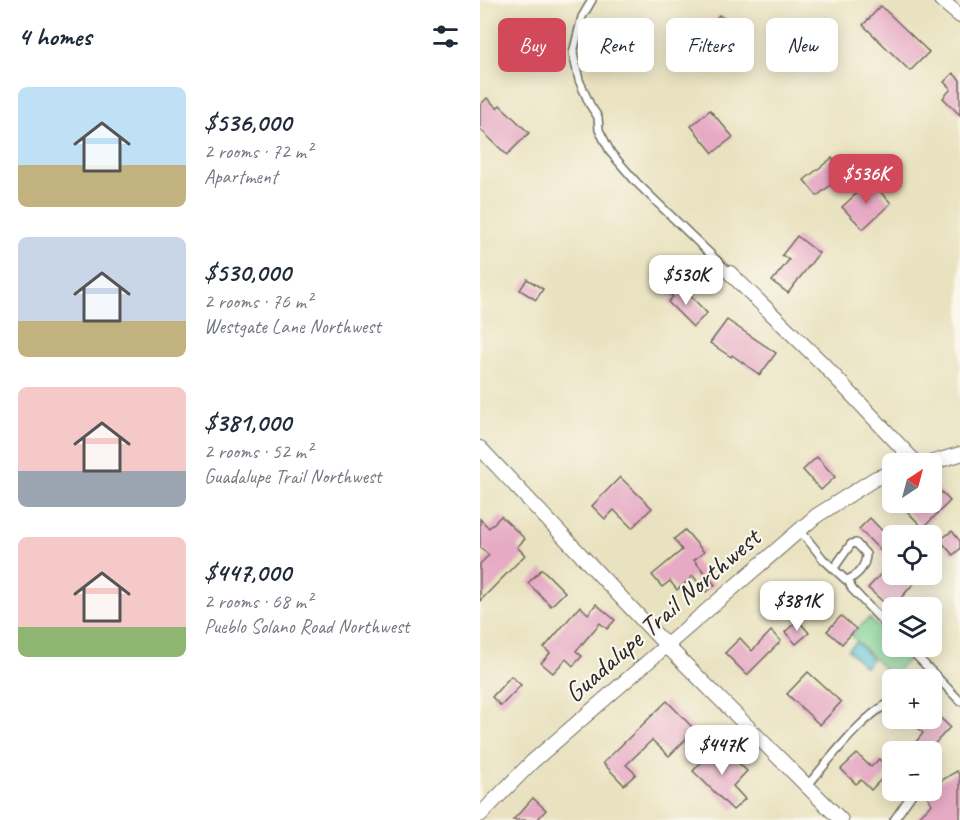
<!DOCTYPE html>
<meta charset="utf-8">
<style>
body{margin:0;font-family:Caveat,sans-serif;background:#f6f6f7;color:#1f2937;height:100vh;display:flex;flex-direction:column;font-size:22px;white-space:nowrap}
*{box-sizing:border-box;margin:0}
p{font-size:20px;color:#747a83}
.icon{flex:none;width:33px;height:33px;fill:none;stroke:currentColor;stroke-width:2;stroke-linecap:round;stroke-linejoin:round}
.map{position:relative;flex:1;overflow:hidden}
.panel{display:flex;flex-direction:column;background:#fff;width:480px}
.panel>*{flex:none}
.top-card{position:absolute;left:18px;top:18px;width:372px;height:54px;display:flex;gap:12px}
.needle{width:39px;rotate:36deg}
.fabs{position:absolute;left:402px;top:453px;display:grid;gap:12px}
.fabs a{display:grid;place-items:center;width:60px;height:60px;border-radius:9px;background:#fff;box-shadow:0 3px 15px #0003;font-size:30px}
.price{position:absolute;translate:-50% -51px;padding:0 14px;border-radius:12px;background:#fff;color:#222;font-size:20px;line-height:39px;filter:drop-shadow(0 2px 3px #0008)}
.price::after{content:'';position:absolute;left:50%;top:36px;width:18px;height:14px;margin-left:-9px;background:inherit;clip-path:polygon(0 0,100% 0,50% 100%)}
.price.active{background:#d1495b;color:#fff}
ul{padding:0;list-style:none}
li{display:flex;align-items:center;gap:18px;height:150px;padding:0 18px}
li span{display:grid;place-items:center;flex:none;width:168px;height:120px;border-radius:9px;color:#555}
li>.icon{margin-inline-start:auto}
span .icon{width:72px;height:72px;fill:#fffc;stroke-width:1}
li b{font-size:26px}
h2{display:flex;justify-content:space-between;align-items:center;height:72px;padding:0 18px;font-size:26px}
.tag{padding:0 21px;border-radius:9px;background:#fff;box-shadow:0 3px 15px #0003;font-size:21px;line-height:54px}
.tag.active{background:#d1495b;color:#fff}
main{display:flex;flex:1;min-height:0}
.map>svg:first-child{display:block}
</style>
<main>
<section class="panel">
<h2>4 homes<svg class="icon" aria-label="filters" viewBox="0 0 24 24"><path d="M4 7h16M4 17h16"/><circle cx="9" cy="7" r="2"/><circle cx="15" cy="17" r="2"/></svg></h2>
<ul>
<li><span style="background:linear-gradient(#bfe0f5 65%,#c2b280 0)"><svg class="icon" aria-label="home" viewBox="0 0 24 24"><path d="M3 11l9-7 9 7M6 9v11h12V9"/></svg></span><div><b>$536,000</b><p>2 rooms · 72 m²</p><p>Apartment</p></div></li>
<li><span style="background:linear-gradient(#c9d6e8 70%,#c2b280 0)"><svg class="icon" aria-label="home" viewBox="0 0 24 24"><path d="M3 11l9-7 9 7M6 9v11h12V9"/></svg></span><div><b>$530,000</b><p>2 rooms · 76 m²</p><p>Westgate Lane Northwest</p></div></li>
<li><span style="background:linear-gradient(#f6c9c9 70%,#9aa5b1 0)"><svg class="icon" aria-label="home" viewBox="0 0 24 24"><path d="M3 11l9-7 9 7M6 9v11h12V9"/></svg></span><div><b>$381,000</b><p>2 rooms · 52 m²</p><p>Guadalupe Trail Northwest</p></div></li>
<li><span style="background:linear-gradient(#f6c9c9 75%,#8fb573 0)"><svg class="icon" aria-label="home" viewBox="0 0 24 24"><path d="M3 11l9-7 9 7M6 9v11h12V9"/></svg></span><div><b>$447,000</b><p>2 rooms · 68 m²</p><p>Pueblo Solano Road Northwest</p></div></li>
</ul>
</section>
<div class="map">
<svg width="480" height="820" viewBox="0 0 480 820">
<rect width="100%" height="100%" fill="#fbf7ec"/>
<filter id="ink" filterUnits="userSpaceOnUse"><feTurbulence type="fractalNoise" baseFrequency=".0167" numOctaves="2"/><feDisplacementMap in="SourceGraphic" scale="12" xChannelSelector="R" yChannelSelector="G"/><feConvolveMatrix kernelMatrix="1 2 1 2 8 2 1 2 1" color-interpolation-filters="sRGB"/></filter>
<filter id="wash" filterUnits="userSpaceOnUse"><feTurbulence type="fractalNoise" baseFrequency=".008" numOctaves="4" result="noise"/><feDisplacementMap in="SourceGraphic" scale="24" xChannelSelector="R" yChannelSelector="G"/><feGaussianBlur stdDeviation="1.35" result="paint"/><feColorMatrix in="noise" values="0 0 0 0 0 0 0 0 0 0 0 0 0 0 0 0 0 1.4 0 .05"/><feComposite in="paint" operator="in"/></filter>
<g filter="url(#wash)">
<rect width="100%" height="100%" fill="#e9e2c0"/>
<polygon fill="#7ed295" stroke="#547e60" stroke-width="1.5" points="389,618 412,642 412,646 417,647 429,659 411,676 371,635"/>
<polygon fill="#5bc2d8" stroke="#437682" stroke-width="1.5" points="376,642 392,659 385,667 368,650"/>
<g id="blocks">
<g fill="#e6aac4">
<polygon points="401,6 449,52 430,71 383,25"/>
<polygon points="239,15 252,24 228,56 221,51 210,65 195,54 207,38 212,41 222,27 227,31"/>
<polygon points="473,73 480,80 480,115 463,98 471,89 464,82"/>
<polygon points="7,98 17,108 20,105 49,133 27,155 0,129 0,105"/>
<polygon points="230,110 253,137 233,153 211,126"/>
<polygon points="352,158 364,174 337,196 324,180"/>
<polygon points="390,181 411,203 383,229 362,207"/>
<polygon points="317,236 339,253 308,293 292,281 309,260 302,255"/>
<polygon points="47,279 63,289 56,300 40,290"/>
<polygon points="199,284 227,313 213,327 188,302 193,297 189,293"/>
<polygon points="247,320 296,353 280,375 252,355 251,357 230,343"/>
<polygon points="337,457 355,477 341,490 323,470"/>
<polygon points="140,477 172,508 152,528 134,510 125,519 112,506"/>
<polygon points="452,482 470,501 443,528 427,511 435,502 452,502"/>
<polygon points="21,516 45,539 37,547 45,555 0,601 0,564 9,555 0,547 0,519 9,528"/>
<polygon points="390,518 412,541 412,574 424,574 434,583 420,599 430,608 410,608 388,588 412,562 379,529"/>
<polygon points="205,530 224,552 214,560 235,585 226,592 213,576 197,590 190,581 182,587 172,575 202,550 194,539"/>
<polygon points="472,531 480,541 480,549 473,555 460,540"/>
<polygon points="62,569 85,592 71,606 48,583"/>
<polygon points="116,604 135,620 127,629 120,623 96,651 102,656 93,666 86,659 73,673 61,663 70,653 64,648 100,606 108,614"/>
<polygon points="361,616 376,629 362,644 347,631"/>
<polygon points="318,620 329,633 316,644 305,632"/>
<polygon points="291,631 301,641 267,675 245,653 260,638 272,651"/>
<polygon points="328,672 361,702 340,725 307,694"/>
<polygon points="31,676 41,685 21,706 12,697"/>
<polygon points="187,701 215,730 189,756 172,740 146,765 156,774 144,785 123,763"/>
<polygon points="452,710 470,727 447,752 428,752 443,733 427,718 452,718"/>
<polygon points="238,744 267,771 253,786 265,799 253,810 213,771"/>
<polygon points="377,754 391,767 399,759 410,770 391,790 381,780 376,784 361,769"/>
<polygon points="477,771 480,777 480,820 435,820 452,804 444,790 452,790 452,786"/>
<polygon points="53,798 66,810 57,820 33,820"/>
</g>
</g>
</g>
<g filter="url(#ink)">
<use href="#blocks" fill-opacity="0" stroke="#6e6b5f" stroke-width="1.5"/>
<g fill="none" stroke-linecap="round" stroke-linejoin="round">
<g stroke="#6e6b5f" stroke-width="10">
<g id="service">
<polyline points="112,0 102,17 93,53 99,80 110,105 118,117 119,130 131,153 157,183 250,273"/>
<path d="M320,530L343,559L366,580C377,577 386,566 386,554L376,543L371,544L354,568"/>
<polyline points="368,580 372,589 412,631"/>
<polyline points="427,646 480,701"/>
<polyline points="452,773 455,770"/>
<path d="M327,786C348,762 384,713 412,702"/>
<polyline points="414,820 435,790"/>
</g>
</g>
<g stroke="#6e6b5f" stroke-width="16">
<g id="minor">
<polyline points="461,0 480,16"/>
<polyline points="250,273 343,364 437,464"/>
<polyline points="0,448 186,645 361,820"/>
<polyline points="447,464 480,454"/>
<polyline points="0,815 52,762 336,516 396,478 412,473"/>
</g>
</g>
<use href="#service" stroke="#fff" stroke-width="7"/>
<use href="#minor" stroke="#fff" stroke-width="14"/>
</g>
</g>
<g text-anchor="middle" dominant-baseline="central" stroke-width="4.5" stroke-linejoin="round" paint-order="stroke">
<g font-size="28" fill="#2b2b2b" stroke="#fbf7ec">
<text transform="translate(182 615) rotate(-41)">Guadalupe Trail Northwest</text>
</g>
</g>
</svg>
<div class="fabs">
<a><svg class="needle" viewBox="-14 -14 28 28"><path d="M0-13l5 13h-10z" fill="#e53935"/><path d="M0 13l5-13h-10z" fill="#747a83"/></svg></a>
<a><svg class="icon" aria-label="locate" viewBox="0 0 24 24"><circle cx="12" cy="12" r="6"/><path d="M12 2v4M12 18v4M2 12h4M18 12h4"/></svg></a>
<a><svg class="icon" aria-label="layers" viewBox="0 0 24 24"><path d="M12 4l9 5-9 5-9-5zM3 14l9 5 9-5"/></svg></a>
<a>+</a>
<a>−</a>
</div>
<b class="price active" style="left:386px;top:205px">$536K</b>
<b class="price" style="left:206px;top:306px">$530K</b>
<b class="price" style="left:317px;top:632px">$381K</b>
<b class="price" style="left:242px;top:776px">$447K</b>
<div class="top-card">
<a class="tag active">Buy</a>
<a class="tag">Rent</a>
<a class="tag">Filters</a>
<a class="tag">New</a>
</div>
</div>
</main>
